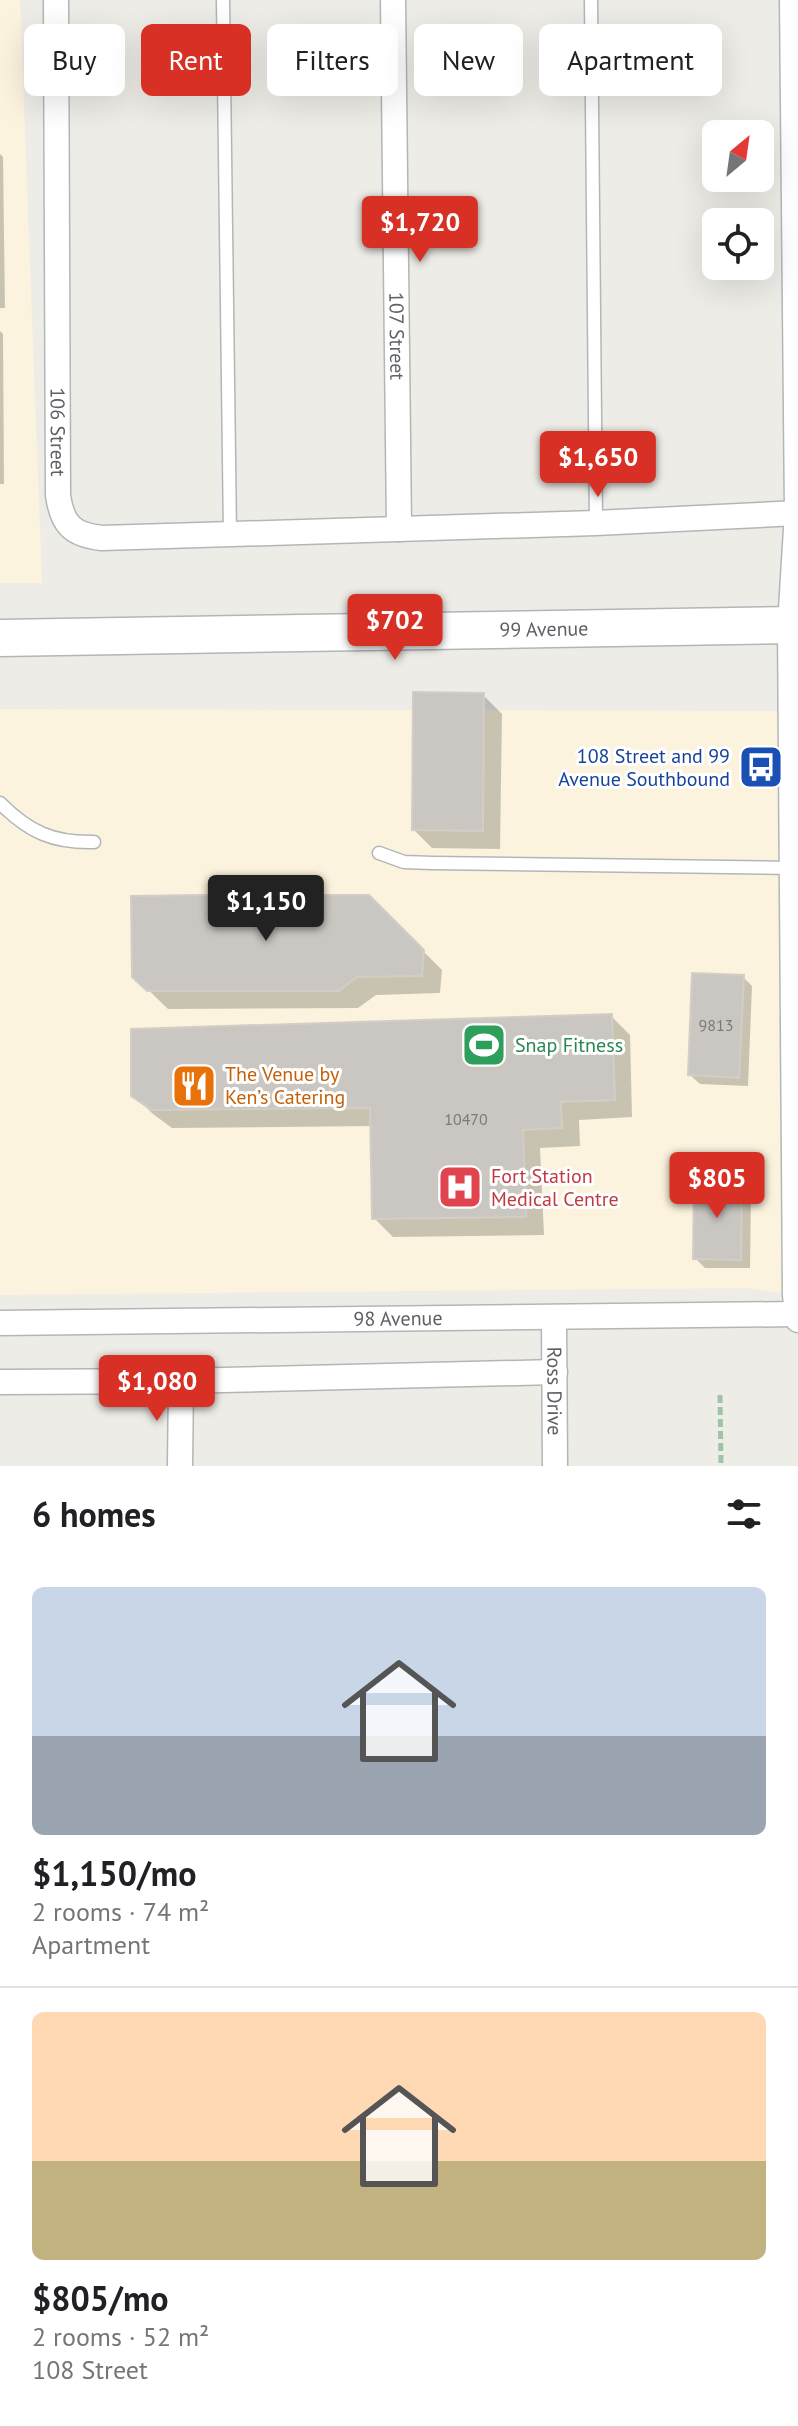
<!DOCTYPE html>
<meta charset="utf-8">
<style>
body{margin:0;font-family:"PT Sans",sans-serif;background:#f6f6f6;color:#202124;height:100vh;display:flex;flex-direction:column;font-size:30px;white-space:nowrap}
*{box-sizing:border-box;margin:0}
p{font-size:26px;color:#757577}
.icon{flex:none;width:44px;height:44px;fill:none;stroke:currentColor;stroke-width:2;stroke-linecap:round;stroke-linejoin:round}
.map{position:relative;height:1466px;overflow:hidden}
.drawer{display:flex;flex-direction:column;background:#fff;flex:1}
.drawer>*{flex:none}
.hud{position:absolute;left:24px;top:24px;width:750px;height:72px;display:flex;gap:16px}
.needle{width:52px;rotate:29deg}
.controls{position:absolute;left:702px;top:120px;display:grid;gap:16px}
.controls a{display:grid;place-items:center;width:72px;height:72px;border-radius:12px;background:#fff;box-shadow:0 8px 32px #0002;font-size:40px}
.price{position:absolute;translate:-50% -68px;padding:0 18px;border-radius:8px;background:#d93025;color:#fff;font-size:26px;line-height:52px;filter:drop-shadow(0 2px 4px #0008)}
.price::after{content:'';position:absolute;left:50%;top:48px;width:24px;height:18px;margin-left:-12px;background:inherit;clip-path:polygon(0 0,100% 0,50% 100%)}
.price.on{background:#222;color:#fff}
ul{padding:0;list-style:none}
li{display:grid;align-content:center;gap:16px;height:424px;padding:0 32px}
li+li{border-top:2px solid #e0e0e0}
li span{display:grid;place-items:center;height:248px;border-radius:12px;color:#555}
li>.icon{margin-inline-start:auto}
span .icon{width:144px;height:144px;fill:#fffc;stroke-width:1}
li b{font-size:34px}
h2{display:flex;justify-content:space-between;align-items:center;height:96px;padding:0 32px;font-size:34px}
.pill{padding:0 28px;border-radius:12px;background:#fff;box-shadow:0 8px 32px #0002;font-size:28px;line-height:72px}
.pill.on{background:#d93025;color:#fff}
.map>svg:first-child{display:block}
</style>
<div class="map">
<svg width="798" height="1466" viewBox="0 0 798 1466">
<rect width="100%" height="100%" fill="#eeece6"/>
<g fill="#fbf3de">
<polygon points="0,0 20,0 42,583 0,583"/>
<polygon points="0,709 798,711 798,1295 746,1288 0,1295"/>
</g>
<g fill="#0003">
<polygon points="0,154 3,157 5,308 0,308"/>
<polygon points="0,331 3,334 4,484 0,484"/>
<polygon points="483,695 502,714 500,849 432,848 414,830"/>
<polygon points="369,897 442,970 440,993 376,995 358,1008 168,1009 134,976"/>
<polygon points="743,977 752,986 748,1086 700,1084 690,1075"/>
<polygon points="611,1016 630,1035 632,1117 579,1120 580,1146 540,1148 544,1235 393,1237 374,1218 373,1126 172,1128 153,1114 133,1095"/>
<polygon points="741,1184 751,1193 750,1268 705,1268 695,1258"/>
</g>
<g fill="#cac7c2" stroke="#d3cec5" stroke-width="2">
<polygon points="413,692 484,693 483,831 412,830"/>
<polygon points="199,895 369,895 424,950 422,976 357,977 339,991 147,991 132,977 131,896"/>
<polygon points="692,973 744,975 739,1078 688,1075"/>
<polygon points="612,1014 615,1100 561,1102 562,1128 523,1130 526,1217 372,1219 370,1108 152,1110 131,1096 131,1029"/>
<polygon points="694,1180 742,1182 741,1260 693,1259"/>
</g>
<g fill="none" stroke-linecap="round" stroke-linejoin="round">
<g stroke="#b3b6b9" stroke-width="15">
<g id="lane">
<polyline points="223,0 230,534"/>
<polyline points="591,0 596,523"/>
<path d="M0,803C29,832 53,843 94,842"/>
<polyline points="379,853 404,862 432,863 792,868"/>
</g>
</g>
<g stroke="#b3b6b9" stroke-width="27">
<g id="street">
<path id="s1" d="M56,0L58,495C62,524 72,535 102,538L596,523L798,513"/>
<path id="s2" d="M393,0L399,529"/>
<polyline points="792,0 797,513 790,625 795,1295 798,1320"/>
<path id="s3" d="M554,1317L555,1466"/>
<path id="s4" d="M0,1323L796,1314"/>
<polyline points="0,1382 181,1381 555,1372"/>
<polyline points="180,1466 181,1381"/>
</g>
</g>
<g stroke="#b2b5b9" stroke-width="39">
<g id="secondary">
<path id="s5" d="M0,638L798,625"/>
</g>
</g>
<polyline stroke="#9ec4a7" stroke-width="5" stroke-dasharray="8 4" stroke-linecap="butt" points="720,1395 721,1466"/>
<use href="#lane" stroke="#fff" stroke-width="12"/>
<use href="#street" stroke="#fff" stroke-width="24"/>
<use href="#secondary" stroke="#fff" stroke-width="36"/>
</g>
<defs>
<g id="bus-square" transform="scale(2.3)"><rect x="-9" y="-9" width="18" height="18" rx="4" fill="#1a4fb4" stroke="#fff"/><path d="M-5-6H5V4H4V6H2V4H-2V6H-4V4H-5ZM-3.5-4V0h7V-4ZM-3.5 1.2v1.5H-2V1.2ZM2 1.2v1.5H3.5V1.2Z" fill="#fff"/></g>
<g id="stadium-square" transform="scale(2.3)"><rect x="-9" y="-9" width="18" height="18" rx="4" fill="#2e9e5b" stroke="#fff"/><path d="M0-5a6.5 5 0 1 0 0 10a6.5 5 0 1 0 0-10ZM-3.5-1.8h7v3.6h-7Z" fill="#fff"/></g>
<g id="restaurant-square" transform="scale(2.3)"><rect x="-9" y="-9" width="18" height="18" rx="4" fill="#e8710a" stroke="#fff"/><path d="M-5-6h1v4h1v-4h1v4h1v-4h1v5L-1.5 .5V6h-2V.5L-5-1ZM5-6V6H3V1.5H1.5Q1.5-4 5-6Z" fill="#fff"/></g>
<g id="hospital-square" transform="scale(2.3)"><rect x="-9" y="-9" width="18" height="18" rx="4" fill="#e0444e" stroke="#fff"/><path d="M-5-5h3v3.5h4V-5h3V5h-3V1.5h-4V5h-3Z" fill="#fff"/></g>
</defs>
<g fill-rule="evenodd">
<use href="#bus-square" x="761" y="767"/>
<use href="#stadium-square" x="484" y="1045"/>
<use href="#restaurant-square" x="194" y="1086"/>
<use href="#hospital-square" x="460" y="1187"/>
</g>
<g text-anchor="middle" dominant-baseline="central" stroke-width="6" stroke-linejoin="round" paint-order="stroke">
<g font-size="16" fill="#787a7c">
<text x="716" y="1025">9813</text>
<text x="466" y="1119">10470</text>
</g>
<g font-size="20" fill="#5d6165" stroke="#fff">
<text stroke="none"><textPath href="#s2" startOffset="336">107 Street</textPath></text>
<text stroke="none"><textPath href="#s1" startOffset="432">106 Street</textPath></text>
<text stroke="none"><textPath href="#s5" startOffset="544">99 Avenue</textPath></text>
<text stroke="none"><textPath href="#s4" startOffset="398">98 Avenue</textPath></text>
<text stroke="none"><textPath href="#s3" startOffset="74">Ross Drive</textPath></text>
</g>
<g font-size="20" fill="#164399" stroke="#fff" text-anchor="end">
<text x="730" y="756">108 Street and 99<tspan x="730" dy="23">Avenue Southbound</tspan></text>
</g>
<g font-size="20" fill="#27864d" stroke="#fff" text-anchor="start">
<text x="515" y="1045">Snap Fitness</text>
</g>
<g font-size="20" fill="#c56008" stroke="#fff" text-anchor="start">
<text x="225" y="1074">The Venue by<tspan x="225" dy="23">Ken’s Catering</tspan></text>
</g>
<g font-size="20" fill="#be3a42" stroke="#fff" text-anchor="start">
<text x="491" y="1176">Fort Station<tspan x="491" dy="23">Medical Centre</tspan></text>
</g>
</g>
</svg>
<div class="controls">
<a><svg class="needle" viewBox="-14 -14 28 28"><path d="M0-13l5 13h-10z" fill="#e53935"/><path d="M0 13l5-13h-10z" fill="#757577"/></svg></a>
<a><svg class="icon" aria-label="locate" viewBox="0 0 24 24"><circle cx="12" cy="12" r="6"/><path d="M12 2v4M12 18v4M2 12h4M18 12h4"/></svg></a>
</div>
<b class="price" style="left:420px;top:264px">$1,720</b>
<b class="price" style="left:598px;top:499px">$1,650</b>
<b class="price" style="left:395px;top:662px">$702</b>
<b class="price on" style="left:266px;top:943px">$1,150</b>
<b class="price" style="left:717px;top:1220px">$805</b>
<b class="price" style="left:157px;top:1423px">$1,080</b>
<div class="hud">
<a class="pill">Buy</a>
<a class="pill on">Rent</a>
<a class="pill">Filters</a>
<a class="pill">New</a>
<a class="pill">Apartment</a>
</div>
</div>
<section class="drawer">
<h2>6 homes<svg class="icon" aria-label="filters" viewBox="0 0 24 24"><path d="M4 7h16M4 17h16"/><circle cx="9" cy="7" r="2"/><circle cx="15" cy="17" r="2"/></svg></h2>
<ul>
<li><span style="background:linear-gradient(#c9d6e8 60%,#9aa5b1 0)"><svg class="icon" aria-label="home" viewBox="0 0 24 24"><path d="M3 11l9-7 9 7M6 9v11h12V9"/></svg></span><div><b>$1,150/mo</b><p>2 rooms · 74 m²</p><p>Apartment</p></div></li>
<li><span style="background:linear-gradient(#ffd9b3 60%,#c2b280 0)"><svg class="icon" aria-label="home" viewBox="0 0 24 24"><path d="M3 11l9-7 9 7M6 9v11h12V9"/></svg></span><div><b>$805/mo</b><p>2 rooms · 52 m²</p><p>108 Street</p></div></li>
</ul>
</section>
